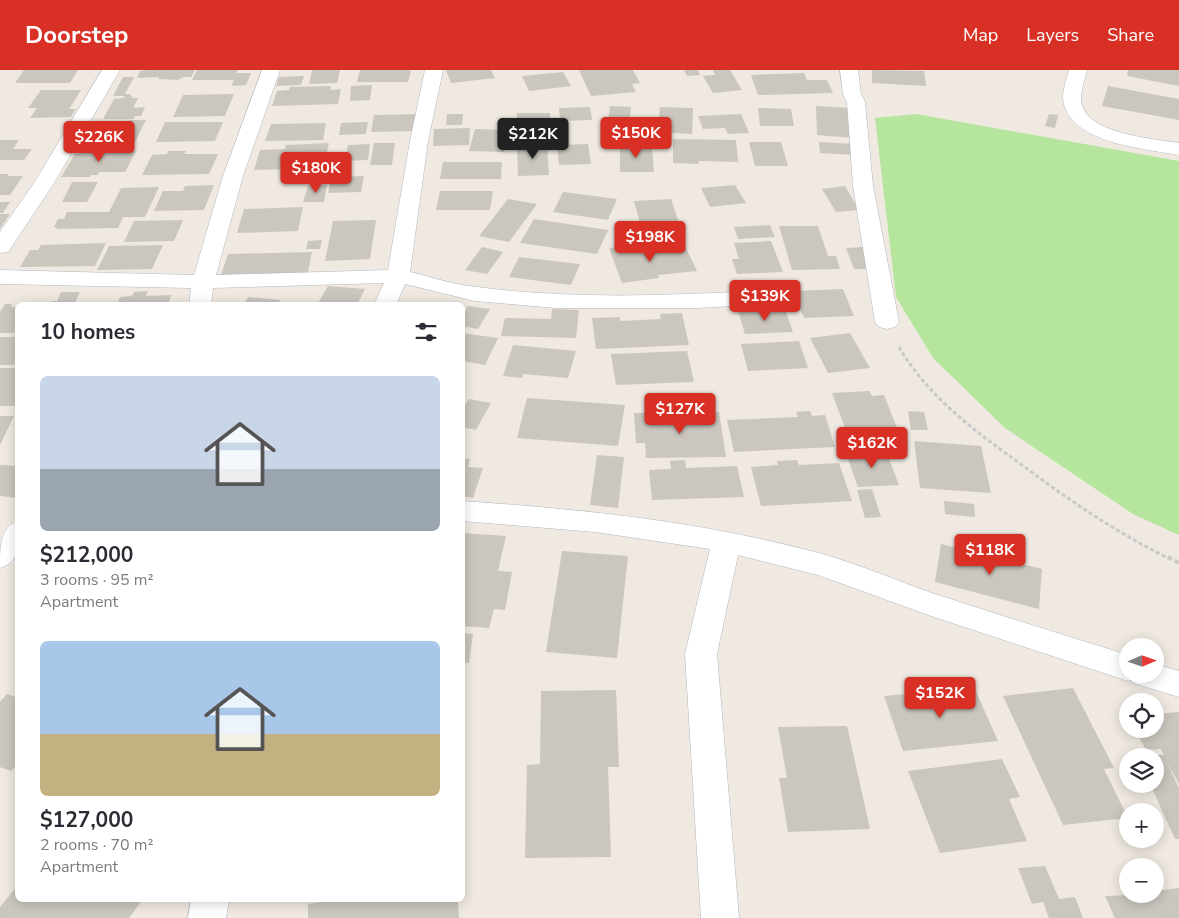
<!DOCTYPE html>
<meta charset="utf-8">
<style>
body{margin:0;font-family:"Nunito Sans",sans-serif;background:#f2f2f3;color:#2b2b33;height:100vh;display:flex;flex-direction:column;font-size:19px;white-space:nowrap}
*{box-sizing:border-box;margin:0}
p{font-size:16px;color:#7c7c81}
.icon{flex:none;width:28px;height:28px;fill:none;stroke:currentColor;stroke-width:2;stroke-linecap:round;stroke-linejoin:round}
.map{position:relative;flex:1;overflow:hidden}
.sheet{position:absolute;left:15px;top:232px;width:450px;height:600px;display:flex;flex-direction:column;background:#fff;border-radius:8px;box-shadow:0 2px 12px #0003}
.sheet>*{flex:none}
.needle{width:32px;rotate:88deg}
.controls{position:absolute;left:1119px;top:568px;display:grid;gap:10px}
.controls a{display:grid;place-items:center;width:45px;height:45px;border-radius:50%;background:#fff;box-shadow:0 2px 12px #0003;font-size:25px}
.price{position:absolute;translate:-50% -42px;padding:0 11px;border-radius:5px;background:#d93025;color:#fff;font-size:16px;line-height:32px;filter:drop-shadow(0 1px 2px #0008)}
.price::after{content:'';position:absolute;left:50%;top:30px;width:15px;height:11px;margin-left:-8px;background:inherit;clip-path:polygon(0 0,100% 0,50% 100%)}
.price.on{background:#222;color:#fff}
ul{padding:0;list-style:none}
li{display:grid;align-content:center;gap:10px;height:265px;padding:0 25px}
li span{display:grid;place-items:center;height:155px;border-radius:8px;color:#555}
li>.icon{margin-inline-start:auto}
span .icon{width:90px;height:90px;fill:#fffc;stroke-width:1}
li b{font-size:21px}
h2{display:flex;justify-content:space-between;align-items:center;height:60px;padding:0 25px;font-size:21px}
header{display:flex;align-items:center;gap:30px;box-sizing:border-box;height:70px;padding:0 25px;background:#d93025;color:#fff}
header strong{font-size:24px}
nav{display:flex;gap:28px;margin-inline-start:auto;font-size:18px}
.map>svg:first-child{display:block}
</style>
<header>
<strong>Doorstep</strong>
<nav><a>Map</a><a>Layers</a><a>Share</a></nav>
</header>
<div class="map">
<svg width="1179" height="848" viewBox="0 0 1179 848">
<rect width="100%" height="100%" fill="#efe9e1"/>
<polygon fill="#b6e59e" points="916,44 1179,91 1179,465 1133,444 1005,358 933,288 896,227 875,48"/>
<g fill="#cbc7bf">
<polygon points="24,0 78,0 70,13 15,13"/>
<polygon points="147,0 195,0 191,7 183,7 178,10 158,9 159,7 137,8 140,1"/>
<polygon points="197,0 238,0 236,3 251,3 246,15 231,16 234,10 192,10"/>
<polygon points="312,0 340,0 337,13 309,14"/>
<polygon points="360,0 407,0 411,1 408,12 357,12"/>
<polygon points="446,0 491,0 495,8 451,13"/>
<polygon points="579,0 633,0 640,13 632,14 636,22 591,26"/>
<polygon points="684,0 698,0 700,5 687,6"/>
<polygon points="713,0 730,0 742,20 713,23 703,6 715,5"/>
<polygon points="872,0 924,1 926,16 872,13"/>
<polygon points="1128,0 1179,0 1179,16 1127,6"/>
<polygon points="563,2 571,16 529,21 522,6"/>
<polygon points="804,3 807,10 827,10 833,23 758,25 751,5"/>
<polygon points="304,6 301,15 276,16 279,7"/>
<polygon points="123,7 134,7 125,24 131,24 130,26 133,26 131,28 138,28 133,38 145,37 141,46 135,46 134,49 103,49 114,29 123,28 125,26 113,26"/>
<polygon points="372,15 370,30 350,31 351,16"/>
<polygon points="331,16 330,20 341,19 338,34 272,36 277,21 289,20 290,17"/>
<polygon points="1108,16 1179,29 1179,50 1102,36"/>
<polygon points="41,20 81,20 69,39 76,39 71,47 30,48 37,38 28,38"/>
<polygon points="234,24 225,46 173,47 183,25"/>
<polygon points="610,36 631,37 629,57 621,57 621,62 644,63 644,74 605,72"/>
<polygon points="816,36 851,38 853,68 817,65"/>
<polygon points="590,37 592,50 560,51 559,38"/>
<polygon points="660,37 693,38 692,64 658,62"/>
<polygon points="758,38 791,39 794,56 760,56"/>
<polygon points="517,43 550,43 550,53 517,54"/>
<polygon points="419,44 417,61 371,62 374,45"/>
<polygon points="447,44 463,44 462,55 446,55"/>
<polygon points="741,44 749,63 728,64 725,58 703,59 698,46"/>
<polygon points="1049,44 1058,45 1055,58 1045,56"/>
<polygon points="129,50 146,50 135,72 90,72 101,53 128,52"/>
<polygon points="165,52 223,52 215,71 156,72"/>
<polygon points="368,52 366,64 339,65 341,53"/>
<polygon points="326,53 323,70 265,71 271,54"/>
<polygon points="470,58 469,75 433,76 434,59"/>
<polygon points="475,59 508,60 504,82 469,81"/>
<polygon points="673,69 736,70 738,92 699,91 699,94 673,93"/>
<polygon points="0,70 19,70 13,79 32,79 24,90 0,90"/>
<polygon points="749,72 781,72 788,96 755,96"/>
<polygon points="819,72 854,74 856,85 820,83"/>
<polygon points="329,73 323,98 254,100 260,80 285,79 286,75"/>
<polygon points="374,73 395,73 392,95 370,95"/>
<polygon points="370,74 368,90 345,91 348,75"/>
<polygon points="547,74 549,105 518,106 517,75"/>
<polygon points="588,74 591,94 559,95 557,75"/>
<polygon points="620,76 652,77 654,102 620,102"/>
<polygon points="99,79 132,79 131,81 136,81 125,102 99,102 98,105 91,105 90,107 61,107 75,84 97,82"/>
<polygon points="168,81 186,81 184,84 218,84 209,104 142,105 152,85 167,84"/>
<polygon points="443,92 502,92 501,109 440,109"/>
<polygon points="0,104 9,104 7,106 23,106 10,125 0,125"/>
<polygon points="364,106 361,122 328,123 332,107"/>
<polygon points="72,112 98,112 87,132 62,132"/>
<polygon points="214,115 204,140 154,141 163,121 183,121 185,116"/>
<polygon points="327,115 324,132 303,132 308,116"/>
<polygon points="735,115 746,133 710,137 701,118"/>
<polygon points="845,116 859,140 836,142 822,119"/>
<polygon points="159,117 145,147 123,147 118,158 56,159 57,157 54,157 58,149 64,149 67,142 109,142 121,118"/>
<polygon points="440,121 493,121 490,140 436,140"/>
<polygon points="563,122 617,129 608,150 553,142"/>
<polygon points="508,129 537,134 509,172 479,166"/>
<polygon points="671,129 683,165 644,167 634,131"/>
<polygon points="0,132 10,132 3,143 0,143"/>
<polygon points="303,137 298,161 237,163 244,139"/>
<polygon points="0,144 10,144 0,159"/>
<polygon points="534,149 608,160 597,184 520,173"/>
<polygon points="183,150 174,171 124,172 134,151"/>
<polygon points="376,150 370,189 325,191 333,151"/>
<polygon points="770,155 775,167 738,169 734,157"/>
<polygon points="779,156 818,156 828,186 836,186 840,199 792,200"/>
<polygon points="322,170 320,179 306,179 308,171"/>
<polygon points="771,171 783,202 737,204 732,189 739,189 734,173"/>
<polygon points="106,173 95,196 20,197 30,180 38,180 41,175"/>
<polygon points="163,175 152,199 97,200 109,176"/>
<polygon points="632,176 635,183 686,178 697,201 658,205 659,208 622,213 609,178"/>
<polygon points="482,177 503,182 487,204 465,200"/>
<polygon points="863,177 871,199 854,199 846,178"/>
<polygon points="312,182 307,206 220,208 228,184"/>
<polygon points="519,187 580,194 571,215 509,207"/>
<polygon points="328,216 365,219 357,235 317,235"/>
<polygon points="843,219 854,246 804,248 793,221"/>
<polygon points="148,221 146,226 171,225 168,235 117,235 120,227 132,226 134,222"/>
<polygon points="61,222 80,222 74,235 50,235 52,231 57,231"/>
<polygon points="248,227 281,230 277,235 243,235"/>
<polygon points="5,234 12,234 11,237 18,237 18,263 0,263 0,242"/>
<polygon points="468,236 490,239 478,259 462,256 462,246"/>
<polygon points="552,239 579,240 576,268 501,266 505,248 551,249"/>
<polygon points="785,239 793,262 745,264 738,241"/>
<polygon points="682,243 689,275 596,279 592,248 620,247 620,251 661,249 660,244"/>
<polygon points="462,263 498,268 485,295 462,291"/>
<polygon points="850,263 870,298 828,303 810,268"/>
<rect x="0" y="267" width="18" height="28"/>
<polygon points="799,271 808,298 748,301 741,274"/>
<polygon points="513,275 576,281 568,308 523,304 522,308 503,306"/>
<polygon points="687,281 694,312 616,315 611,284"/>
<polygon points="0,298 18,298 18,332 15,336 0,336"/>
<polygon points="869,321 872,326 884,325 901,368 850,371 832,323"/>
<polygon points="527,328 625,335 618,376 517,368"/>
<polygon points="469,329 491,333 476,360 462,357 462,339"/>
<polygon points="810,341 812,346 825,345 835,377 734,382 727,350 798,347 796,342"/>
<polygon points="908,341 924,342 928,360 911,360"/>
<polygon points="719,342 726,387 646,388 645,373 636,373 634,343"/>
<polygon points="0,346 14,346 0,375"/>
<polygon points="914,371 981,376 991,423 920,418"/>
<polygon points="886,381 899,415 858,417 846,384"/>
<polygon points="597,385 624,387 618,438 590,435"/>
<polygon points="462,388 470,389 468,397 483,398 473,428 462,426"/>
<polygon points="685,390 686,398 737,396 744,427 652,430 649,400 671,399 670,391"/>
<polygon points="797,390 799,395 839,393 852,431 761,436 751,397 778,395 777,391"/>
<polygon points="0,395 18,396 18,428 0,426"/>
<polygon points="872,419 881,447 865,448 857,420"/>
<polygon points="944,431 974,434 975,447 945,444"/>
<polygon points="462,463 506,466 498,501 512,502 505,540 494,539 489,558 462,556"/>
<polygon points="941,474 1042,499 1039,539 935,512"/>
<polygon points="562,481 628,486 617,588 546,582"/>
<polygon points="462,563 473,564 469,593 462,593"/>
<polygon points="974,617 998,671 903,681 884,626"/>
<polygon points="1073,618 1114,698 1104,699 1128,748 1063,755 1003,626"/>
<polygon points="616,620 619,697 608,697 611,787 525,788 527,695 540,694 541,621"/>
<polygon points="7,624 18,628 18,694 11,701 0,697 0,632"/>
<polygon points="1179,642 1179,714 1166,691 1179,718 1179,769 1175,769 1150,714 1155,714 1155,685 1164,685 1161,679 1146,680 1135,660 1155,659 1155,644"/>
<polygon points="847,656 870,759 788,762 779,708 787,708 778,657"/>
<polygon points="1002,689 1020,727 1009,729 1027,771 940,783 908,701"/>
<polygon points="1045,796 1059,829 1075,827 1083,848 1049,848 1043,832 1032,834 1018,798"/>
<polygon points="18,815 18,830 142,830 129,848 0,848 0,837"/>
<polygon points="1179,818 1179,848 1115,848 1105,826 1155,824 1155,821"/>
<polygon points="336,830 458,830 459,848 308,848 308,834"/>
</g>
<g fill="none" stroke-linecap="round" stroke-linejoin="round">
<g stroke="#b4b7c1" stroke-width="1">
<g id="minor">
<polygon points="102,0 120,0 54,113 8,182 0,183 0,162 34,113"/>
<path d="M262,0H280L243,106L216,205L388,200L410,71L425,0H443L428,71L410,202C432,207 454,215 477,217C568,229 661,226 752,221L760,223L763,228L760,233L752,235L697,238H556L475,231L405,214L396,235H374L384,213L213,218L211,235H189L191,218L0,214V200L194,205L223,106Z"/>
<polygon points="840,0 858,0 861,24 865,32 873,116 899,252 895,257 887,259 879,257 875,252 853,116 847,32 843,24"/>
<path d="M1069,0H1087C1084,12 1078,27 1083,38C1094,64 1154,69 1179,73V85C1146,79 1079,74 1065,38C1060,26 1066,11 1069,0Z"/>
<path d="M462,431C580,439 697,451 811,481C851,491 890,508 929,522C995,544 1061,564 1128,585V604H1155V594L1179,601V627L1133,613L1131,610L1128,611L934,547L818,505L738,485L717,584L739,848H701L685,584L710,479L595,462L462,451Z"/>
<path d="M18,451C18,471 23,491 0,498C0,478 0,457 18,451Z"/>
<polygon points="191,830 229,830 226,848 188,848"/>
</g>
</g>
<path stroke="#c9c9c9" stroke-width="3" stroke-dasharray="4 2.5" stroke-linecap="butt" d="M899,277C929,328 975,361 1022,395C1069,430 1117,463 1170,489"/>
<polyline stroke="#c9c9c9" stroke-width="4" stroke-dasharray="4.5 3" stroke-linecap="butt" points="1168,487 1179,493"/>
<use href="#minor" fill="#fff" fill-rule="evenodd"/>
</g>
</svg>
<div class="controls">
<a><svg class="needle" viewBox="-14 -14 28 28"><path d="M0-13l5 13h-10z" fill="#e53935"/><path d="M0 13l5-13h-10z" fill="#7c7c81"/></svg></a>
<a><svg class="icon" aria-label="locate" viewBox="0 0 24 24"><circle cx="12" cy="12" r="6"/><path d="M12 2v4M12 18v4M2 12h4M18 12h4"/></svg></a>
<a><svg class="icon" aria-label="layers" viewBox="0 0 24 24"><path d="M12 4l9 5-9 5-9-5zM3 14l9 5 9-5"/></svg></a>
<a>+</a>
<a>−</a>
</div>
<b class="price" style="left:636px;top:89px">$150K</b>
<b class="price on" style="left:533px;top:90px">$212K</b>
<b class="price" style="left:99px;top:93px">$226K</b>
<b class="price" style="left:316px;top:124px">$180K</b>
<b class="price" style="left:650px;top:193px">$198K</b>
<b class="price" style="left:765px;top:252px">$139K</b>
<b class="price" style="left:680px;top:365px">$127K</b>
<b class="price" style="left:872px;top:399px">$162K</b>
<b class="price" style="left:990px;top:506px">$118K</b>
<b class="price" style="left:940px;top:649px">$152K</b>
<section class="sheet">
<h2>10 homes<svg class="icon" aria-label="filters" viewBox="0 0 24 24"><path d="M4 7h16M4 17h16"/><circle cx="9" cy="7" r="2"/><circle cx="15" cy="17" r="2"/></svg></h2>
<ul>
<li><span style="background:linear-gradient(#c9d6e8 60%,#9aa5b1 0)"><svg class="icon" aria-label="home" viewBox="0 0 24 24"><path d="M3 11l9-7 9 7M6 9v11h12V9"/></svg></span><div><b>$212,000</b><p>3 rooms · 95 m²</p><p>Apartment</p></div></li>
<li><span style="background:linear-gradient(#a9c7e8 60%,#c2b280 0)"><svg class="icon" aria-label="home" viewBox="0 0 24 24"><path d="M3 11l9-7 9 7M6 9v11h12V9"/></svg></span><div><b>$127,000</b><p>2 rooms · 70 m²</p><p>Apartment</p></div></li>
</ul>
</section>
</div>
